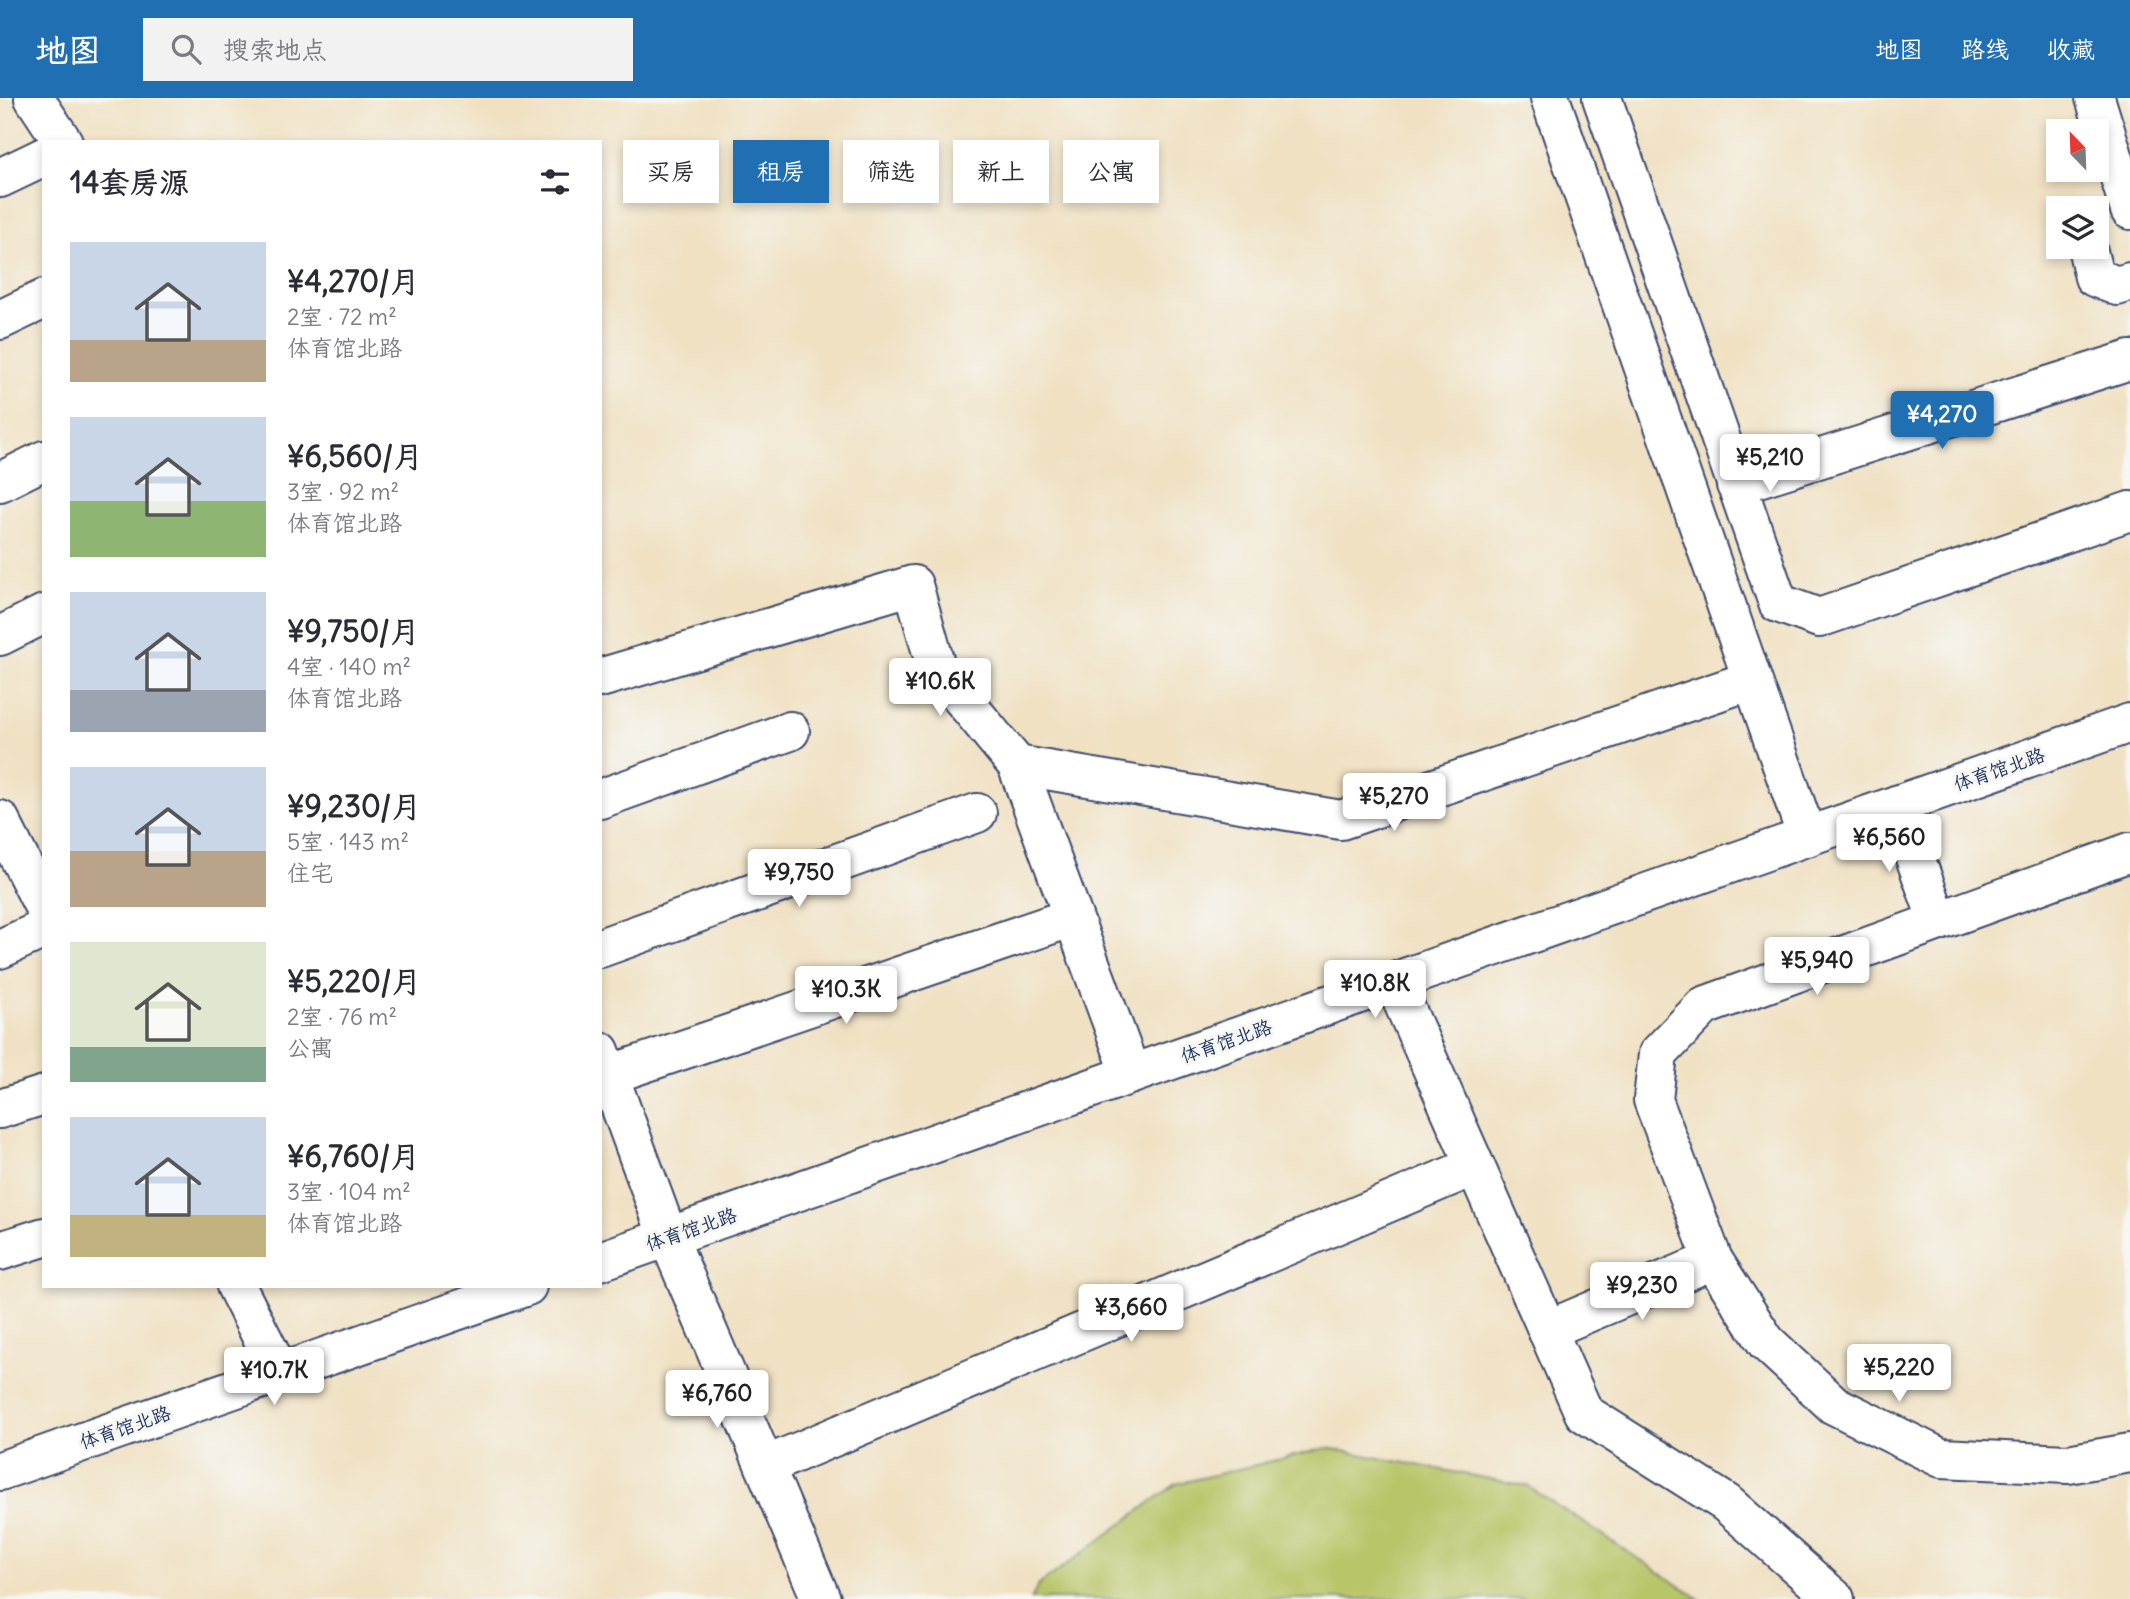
<!DOCTYPE html>
<html lang="zh">
<meta charset="utf-8">
<style>
body{margin:0;font-family:Delius,"LXGW WenKai TC",sans-serif;background:#f2f2f3;color:#2b2b33;height:100vh;display:flex;flex-direction:column;font-size:26px;white-space:nowrap}
*{box-sizing:border-box;margin:0}
p{font-size:23px;color:#7c7c81}
.icon{flex:none;width:38px;height:38px;fill:none;stroke:currentColor;stroke-width:2;stroke-linecap:round;stroke-linejoin:round}
.map{position:relative;flex:1;overflow:hidden}
.side{position:absolute;left:42px;top:42px;width:560px;height:1148px;display:flex;flex-direction:column;background:#fff;border-radius:0px;box-shadow:0 4px 10px #0003}
.side>*{flex:none}
.top-card{position:absolute;left:623px;top:42px;width:665px;height:63px;display:flex;gap:14px}
.needle{width:46px;rotate:337deg}
.buttons{position:absolute;left:2046px;top:21px;display:grid;gap:14px}
.buttons a{display:grid;place-items:center;width:63px;height:63px;border-radius:0px;background:#fff;box-shadow:0 4px 10px #0003;font-size:35px}
.price{position:absolute;translate:-50% -60px;padding:0 16px;border-radius:7px;background:#fff;color:#222;font-size:23px;line-height:46px;filter:drop-shadow(0 2px 4px #0008)}
.price::after{content:'';position:absolute;left:50%;top:42px;width:21px;height:16px;margin-left:-10px;background:inherit;clip-path:polygon(0 0,100% 0,50% 100%)}
.price.active{background:#1f6fb2;color:#fff}
ul{padding:0;list-style:none}
li{display:flex;align-items:center;gap:21px;height:175px;padding:0 28px}
li span{display:grid;place-items:center;flex:none;width:196px;height:140px;border-radius:0px;color:#555}
li>.icon{margin-inline-start:auto}
span .icon{width:84px;height:84px;fill:#fffc;stroke-width:1}
li b{font-size:30px}
h2{display:flex;justify-content:space-between;align-items:center;height:84px;padding:0 28px;font-size:30px}
.pill{padding:0 24px;border-radius:0px;background:#fff;box-shadow:0 4px 10px #0003;font-size:24px;line-height:63px}
.pill.active{background:#1f6fb2;color:#fff}
header{display:flex;align-items:center;gap:42px;box-sizing:border-box;height:98px;padding:0 35px;background:#1f6fb2;color:#fff}
header strong{font-size:33px}
nav{display:flex;gap:38px;margin-inline-start:auto;font-size:24px}
.search{width:490px;height:63px;background:#f2f2f3;display:flex;align-items:center;gap:18px;box-sizing:border-box;padding:0 24px;border-radius:0px;color:#7c7c81;font-size:26px}
.map>svg:first-child{display:block}
</style>
<header>
<strong>地图</strong>
<div class="search"><svg class="icon" aria-label="search" viewBox="0 0 24 24"><circle cx="10" cy="10" r="6"/><path d="M15 15l6 6"/></svg>搜索地点</div>
<nav><a>地图</a><a>路线</a><a>收藏</a></nav>
</header>
<div class="map">
<svg width="2130" height="1501" viewBox="0 0 2130 1501">
<rect width="100%" height="100%" fill="#f6f6f2"/>
<filter id="ink" filterUnits="userSpaceOnUse"><feTurbulence type="fractalNoise" baseFrequency=".0143" numOctaves="2"/><feDisplacementMap in="SourceGraphic" scale="14" xChannelSelector="R" yChannelSelector="G"/><feConvolveMatrix kernelMatrix="1 2 1 2 8 2 1 2 1" color-interpolation-filters="sRGB"/></filter>
<filter id="wash" filterUnits="userSpaceOnUse"><feTurbulence type="fractalNoise" baseFrequency=".00686" numOctaves="4" result="noise"/><feDisplacementMap in="SourceGraphic" scale="28" xChannelSelector="R" yChannelSelector="G"/><feGaussianBlur stdDeviation="1.57" result="paint"/><feColorMatrix in="noise" values="0 0 0 0 0 0 0 0 0 0 0 0 0 0 0 0 0 1.4 0 .05"/><feComposite in="paint" operator="in"/></filter>
<g filter="url(#wash)">
<rect width="100%" height="100%" fill="#f0e1c3"/>
<polygon fill="#b8c567" stroke="#6a7a62" stroke-width="2" points="1327,1350 1527,1388 1700,1501 1031,1501 1039,1487 1176,1386"/>
</g>
<g filter="url(#ink)">
<g fill="none" stroke-linecap="round" stroke-linejoin="round">
<g stroke="#3b4a6d" stroke-width="42">
<g id="minor">
<polyline points="34,0 63,44"/>
<polyline points="1550,0 1807,739"/>
<polyline points="1602,0 1778,505 1819,520 2130,413"/>
<polyline points="2095,0 2130,112"/>
<polyline points="0,80 44,59"/>
<polyline points="2087,149 2094,179 2117,188 2130,184"/>
<polyline points="0,222 44,201"/>
<polyline points="0,384 44,362"/>
<polyline points="1736,387 2130,262"/>
<polyline points="0,538 44,516"/>
<polyline points="600,580 913,487 936,569 1017,667 1131,976"/>
<polyline points="1017,667 1341,722 1752,582"/>
<polyline points="600,701 790,633"/>
<polyline points="1896,707 1938,823"/>
<polyline points="0,722 44,809"/>
<polyline points="2130,754 1704,908 1658,956 1653,1002 1713,1162 1766,1244 1834,1307 1941,1360 2068,1366 2130,1355"/>
<polyline points="600,850 977,715"/>
<polyline points="0,851 44,831"/>
<polyline points="1394,884 1584,1315 1726,1405 1835,1501"/>
<polyline points="600,953 668,1139 821,1501"/>
<polyline points="600,980 1073,819"/>
<polyline points="0,1011 44,997"/>
<polyline points="0,1153 44,1139"/>
<polyline points="600,1163 2130,625"/>
<polyline points="236,1188 280,1275"/>
<polyline points="1547,1232 1713,1162"/>
<polyline points="765,1368 1475,1068"/>
<polyline points="0,1373 527,1188"/>
</g>
</g>
<use href="#minor" stroke="#fff" stroke-width="38"/>
</g>
</g>
<g text-anchor="middle" dominant-baseline="central" stroke-width="6" stroke-linejoin="round" paint-order="stroke">
<g font-size="19" fill="#1b2f5e" stroke="#f6f6f2">
<text transform="translate(1999 671) rotate(-19)">体育馆北路</text>
<text transform="translate(1226 943) rotate(-19)">体育馆北路</text>
<text transform="translate(691 1131) rotate(-19)">体育馆北路</text>
<text transform="translate(125 1329) rotate(-19)">体育馆北路</text>
</g>
</g>
</svg>
<div class="buttons">
<a><svg class="needle" viewBox="-14 -14 28 28"><path d="M0-13l5 13h-10z" fill="#e53935"/><path d="M0 13l5-13h-10z" fill="#7c7c81"/></svg></a>
<a><svg class="icon" aria-label="layers" viewBox="0 0 24 24"><path d="M12 4l9 5-9 5-9-5zM3 14l9 5 9-5"/></svg></a>
</div>
<b class="price active" style="left:1942px;top:353px">¥4,270</b>
<b class="price" style="left:1770px;top:396px">¥5,210</b>
<b class="price" style="left:940px;top:620px">¥10.6K</b>
<b class="price" style="left:1394px;top:735px">¥5,270</b>
<b class="price" style="left:1889px;top:776px">¥6,560</b>
<b class="price" style="left:799px;top:811px">¥9,750</b>
<b class="price" style="left:1817px;top:899px">¥5,940</b>
<b class="price" style="left:1375px;top:922px">¥10.8K</b>
<b class="price" style="left:846px;top:928px">¥10.3K</b>
<b class="price" style="left:1642px;top:1224px">¥9,230</b>
<b class="price" style="left:1131px;top:1246px">¥3,660</b>
<b class="price" style="left:1899px;top:1306px">¥5,220</b>
<b class="price" style="left:274px;top:1309px">¥10.7K</b>
<b class="price" style="left:717px;top:1332px">¥6,760</b>
<div class="top-card">
<a class="pill">买房</a>
<a class="pill active">租房</a>
<a class="pill">筛选</a>
<a class="pill">新上</a>
<a class="pill">公寓</a>
</div>
<section class="side">
<h2>14套房源<svg class="icon" aria-label="filters" viewBox="0 0 24 24"><path d="M4 7h16M4 17h16"/><circle cx="9" cy="7" r="2"/><circle cx="15" cy="17" r="2"/></svg></h2>
<ul>
<li><span style="background:linear-gradient(#c9d6e8 70%,#b9a48a 0)"><svg class="icon" aria-label="home" viewBox="0 0 24 24"><path d="M3 11l9-7 9 7M6 9v11h12V9"/></svg></span><div><b>¥4,270/月</b><p>2室 · 72 m²</p><p>体育馆北路</p></div></li>
<li><span style="background:linear-gradient(#c9d6e8 60%,#8fb573 0)"><svg class="icon" aria-label="home" viewBox="0 0 24 24"><path d="M3 11l9-7 9 7M6 9v11h12V9"/></svg></span><div><b>¥6,560/月</b><p>3室 · 92 m²</p><p>体育馆北路</p></div></li>
<li><span style="background:linear-gradient(#c9d6e8 70%,#9aa5b1 0)"><svg class="icon" aria-label="home" viewBox="0 0 24 24"><path d="M3 11l9-7 9 7M6 9v11h12V9"/></svg></span><div><b>¥9,750/月</b><p>4室 · 140 m²</p><p>体育馆北路</p></div></li>
<li><span style="background:linear-gradient(#c9d6e8 60%,#b9a48a 0)"><svg class="icon" aria-label="home" viewBox="0 0 24 24"><path d="M3 11l9-7 9 7M6 9v11h12V9"/></svg></span><div><b>¥9,230/月</b><p>5室 · 143 m²</p><p>住宅</p></div></li>
<li><span style="background:linear-gradient(#dfe7d0 75%,#7fa58c 0)"><svg class="icon" aria-label="home" viewBox="0 0 24 24"><path d="M3 11l9-7 9 7M6 9v11h12V9"/></svg></span><div><b>¥5,220/月</b><p>2室 · 76 m²</p><p>公寓</p></div></li>
<li><span style="background:linear-gradient(#c9d6e8 70%,#c2b280 0)"><svg class="icon" aria-label="home" viewBox="0 0 24 24"><path d="M3 11l9-7 9 7M6 9v11h12V9"/></svg></span><div><b>¥6,760/月</b><p>3室 · 104 m²</p><p>体育馆北路</p></div></li>
</ul>
</section>
</div>
